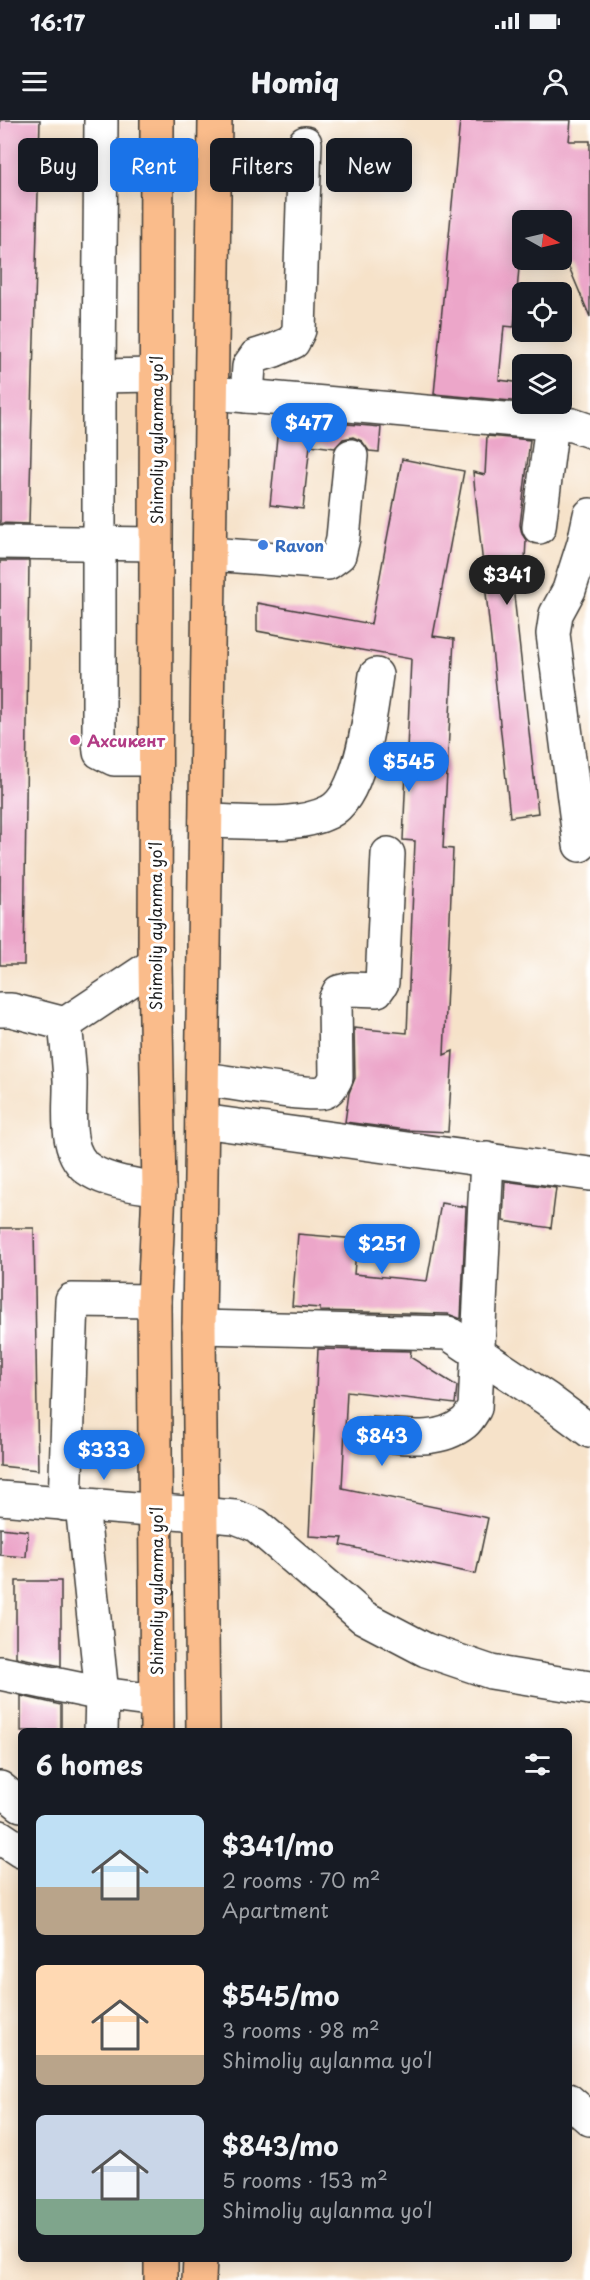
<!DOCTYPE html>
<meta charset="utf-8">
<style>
body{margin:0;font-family:"Playpen Sans",sans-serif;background:#242831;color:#f1f3f6;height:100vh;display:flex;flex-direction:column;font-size:22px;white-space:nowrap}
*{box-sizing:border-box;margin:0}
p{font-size:20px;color:#9ea1a6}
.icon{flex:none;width:33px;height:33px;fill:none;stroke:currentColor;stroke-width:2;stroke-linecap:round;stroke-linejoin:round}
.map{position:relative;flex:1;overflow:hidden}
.drawer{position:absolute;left:18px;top:1608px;width:554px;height:534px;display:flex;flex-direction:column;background:#171b24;border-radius:9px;box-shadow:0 3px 15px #0003}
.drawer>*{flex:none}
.hud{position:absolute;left:18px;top:18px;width:555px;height:54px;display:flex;gap:12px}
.needle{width:39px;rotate:98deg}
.buttons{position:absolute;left:512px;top:90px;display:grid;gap:12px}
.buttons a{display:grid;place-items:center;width:60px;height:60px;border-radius:9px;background:#171b24;box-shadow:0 3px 15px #0003;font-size:30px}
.price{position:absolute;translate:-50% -51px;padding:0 14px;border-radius:21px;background:#1a73e8;color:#fff;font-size:20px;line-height:39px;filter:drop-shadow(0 2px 3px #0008)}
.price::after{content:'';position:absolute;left:50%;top:36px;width:18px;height:14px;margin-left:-9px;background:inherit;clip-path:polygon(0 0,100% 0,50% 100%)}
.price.current{background:#222;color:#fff}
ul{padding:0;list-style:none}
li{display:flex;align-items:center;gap:18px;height:150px;padding:0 18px}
li span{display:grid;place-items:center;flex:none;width:168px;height:120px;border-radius:9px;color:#555}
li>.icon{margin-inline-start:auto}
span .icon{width:72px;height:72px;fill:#fffc;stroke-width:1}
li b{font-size:26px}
h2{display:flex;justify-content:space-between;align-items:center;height:72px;padding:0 18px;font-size:26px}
.chip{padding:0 21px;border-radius:9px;background:#171b24;box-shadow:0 3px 15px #0003;font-size:21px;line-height:54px}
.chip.current{background:#1a73e8;color:#fff}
.status{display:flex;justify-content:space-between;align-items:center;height:42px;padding:0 30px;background:#171b24;direction:ltr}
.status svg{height:16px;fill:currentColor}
header{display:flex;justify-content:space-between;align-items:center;height:78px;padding:0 18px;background:#171b24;font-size:27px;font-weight:800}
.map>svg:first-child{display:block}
</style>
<div class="status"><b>16:17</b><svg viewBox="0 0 49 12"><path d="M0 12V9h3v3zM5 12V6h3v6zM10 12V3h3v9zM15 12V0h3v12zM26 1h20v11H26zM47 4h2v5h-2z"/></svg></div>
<header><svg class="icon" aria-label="menu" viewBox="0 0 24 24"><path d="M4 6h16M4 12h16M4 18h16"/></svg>Homiq<svg class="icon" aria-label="person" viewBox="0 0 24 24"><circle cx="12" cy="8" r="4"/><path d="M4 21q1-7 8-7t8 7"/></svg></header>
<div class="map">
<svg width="590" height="2160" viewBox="0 0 590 2160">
<rect width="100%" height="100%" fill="#fff"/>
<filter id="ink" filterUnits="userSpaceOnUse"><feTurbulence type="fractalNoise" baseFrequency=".0167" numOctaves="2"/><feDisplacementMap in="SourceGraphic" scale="12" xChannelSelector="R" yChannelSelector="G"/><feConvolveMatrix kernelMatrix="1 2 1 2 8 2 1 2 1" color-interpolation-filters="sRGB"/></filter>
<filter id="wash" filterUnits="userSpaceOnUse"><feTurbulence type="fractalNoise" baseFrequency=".008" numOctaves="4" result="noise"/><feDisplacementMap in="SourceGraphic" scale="24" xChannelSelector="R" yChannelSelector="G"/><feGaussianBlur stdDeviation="1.35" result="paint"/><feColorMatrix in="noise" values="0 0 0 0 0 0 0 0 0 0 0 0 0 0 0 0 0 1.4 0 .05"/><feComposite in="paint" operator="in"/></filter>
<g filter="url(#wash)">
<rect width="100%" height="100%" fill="#f6e2c9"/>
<g id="blocks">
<g fill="#eca6c9" fill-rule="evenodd">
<polygon points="0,0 40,0 29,404 0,403"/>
<path d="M460,0H571L569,21H590V197L569,147L519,148L514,207L504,206L499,260L522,263V282L434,274ZM522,100H561V140H522Z"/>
<polygon points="279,298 381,307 379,332 369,331 362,321 353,317 343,319 335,328 310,325 303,389 270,385"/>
<polygon points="487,316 530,320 520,405 522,414 526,420 525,440 510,439 538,693 510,697 473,352 485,355"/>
<polygon points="402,339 464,351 433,516 454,519 443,728 453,729 444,935 453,931 448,1012 406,1010 345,1002 349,973 355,958 354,908 407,913 415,721 403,720 411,539 257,511 257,483 371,504"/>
<polygon points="0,441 29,441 24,845 0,845"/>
<polygon points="505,1061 556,1068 551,1108 503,1101"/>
<polygon points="441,1083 466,1087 461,1199 448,1194 320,1191 320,1188 292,1186 298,1114 357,1119 354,1154 427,1161"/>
<polygon points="0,1108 34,1108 38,1350 0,1346"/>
<polygon points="318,1229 411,1231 410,1237 457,1266 455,1284 347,1271 342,1368 488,1398 476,1454 341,1425 343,1418 309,1416"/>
<polygon points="0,1408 28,1411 26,1437 0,1435"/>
<polygon points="16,1461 61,1461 61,1546 16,1537"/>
<polygon points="21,1576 61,1585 61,1611 21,1611"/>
</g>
</g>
</g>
<g filter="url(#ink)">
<use href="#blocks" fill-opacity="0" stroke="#3d3a36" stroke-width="1.5"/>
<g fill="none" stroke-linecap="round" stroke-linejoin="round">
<g stroke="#3d3a36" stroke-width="36">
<g id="minor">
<polyline points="101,0 99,256 99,621 100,632 114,639 155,639"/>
<polyline points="99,256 156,255"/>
<polyline points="213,273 572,305 590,311"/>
<polyline points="247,276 249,246 256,236 275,230 293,222 299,210 305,23"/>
<polyline points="539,407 552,303"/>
<polyline points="0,422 155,424"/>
<polyline points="210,434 328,443 339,435 343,418 351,336"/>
<path d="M206,701C243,701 296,709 329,692C362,676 371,588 376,555"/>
<polyline points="580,725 553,514 556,494 569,470 584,423 590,395"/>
<polyline points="0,890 11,890 65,904 155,844"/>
<path d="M65,904C67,922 69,941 70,960C71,988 62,1034 91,1051C111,1063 137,1065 159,1069"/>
<path d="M203,959C223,961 311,977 324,972C330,970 333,963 336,958L335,880L339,872L351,869L377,870L382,863L388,734"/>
<polyline points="202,1001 590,1054"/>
<polyline points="199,1207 448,1213 547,1279 590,1311"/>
<path d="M371,1314C401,1316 438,1324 464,1303C468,1300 472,1293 475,1288L487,1039"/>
<polyline points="0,1378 235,1397 256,1405 363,1497 426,1530 491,1552 590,1568"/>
<polyline points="65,1384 72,1180 154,1181"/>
<polyline points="82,1385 102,1574 101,1611"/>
<polyline points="0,1553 102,1574 156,1581"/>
<polyline points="0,1668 21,1685"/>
<polyline points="0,1717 21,1731"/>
<polyline points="568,1980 590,1999"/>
</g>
</g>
<g stroke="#3d3a36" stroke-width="36">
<g id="major">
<polyline points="157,1611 154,1181 159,1069 155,844 157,0"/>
<polyline points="203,1611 199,1207 215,0"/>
<polyline points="161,2160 161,2139"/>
<polyline points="199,2160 200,2139"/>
</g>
</g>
<use href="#minor" stroke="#fff" stroke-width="33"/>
<use href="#major" stroke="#fabc8b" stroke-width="33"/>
</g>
</g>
<circle fill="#3f7fe0" stroke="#fff" stroke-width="2" cx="263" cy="425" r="6"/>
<circle fill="#d1479c" stroke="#fff" stroke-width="2" cx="75" cy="620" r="6"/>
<g text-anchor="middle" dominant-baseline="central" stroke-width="6" stroke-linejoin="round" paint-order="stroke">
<g font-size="16" fill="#1c1c1c" stroke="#fff">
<text transform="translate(156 320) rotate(-90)">Shimoliy aylanma yoʻl</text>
<text transform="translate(155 806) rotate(-90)">Shimoliy aylanma yoʻl</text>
<text transform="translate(156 1471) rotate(-90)">Shimoliy aylanma yoʻl</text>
</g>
<g font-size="16" font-weight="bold" fill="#366cbe" stroke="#fff" text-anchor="start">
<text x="275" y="425">Ravon</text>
</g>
<g font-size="16" font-weight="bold" fill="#b23c85" stroke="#fff" text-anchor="start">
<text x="87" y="620">Ахсикент</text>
</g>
</g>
</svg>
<div class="buttons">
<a><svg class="needle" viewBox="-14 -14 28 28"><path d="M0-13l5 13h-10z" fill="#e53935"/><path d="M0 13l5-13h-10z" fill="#9ea1a6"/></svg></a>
<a><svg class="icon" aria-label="locate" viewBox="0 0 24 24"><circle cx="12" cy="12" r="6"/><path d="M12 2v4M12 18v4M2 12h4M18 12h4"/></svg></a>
<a><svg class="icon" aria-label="layers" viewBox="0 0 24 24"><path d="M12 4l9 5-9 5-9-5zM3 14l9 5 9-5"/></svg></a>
</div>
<b class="price" style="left:309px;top:334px">$477</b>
<b class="price current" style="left:507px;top:486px">$341</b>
<b class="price" style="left:409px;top:673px">$545</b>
<b class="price" style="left:382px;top:1155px">$251</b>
<b class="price" style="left:382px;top:1347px">$843</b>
<b class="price" style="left:104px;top:1361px">$333</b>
<div class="hud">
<a class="chip">Buy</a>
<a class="chip current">Rent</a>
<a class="chip">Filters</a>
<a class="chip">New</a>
</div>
<section class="drawer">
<h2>6 homes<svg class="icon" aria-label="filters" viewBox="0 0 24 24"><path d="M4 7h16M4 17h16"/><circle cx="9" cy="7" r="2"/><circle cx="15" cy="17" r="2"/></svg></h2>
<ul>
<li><span style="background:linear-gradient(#bfe0f5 60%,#b9a48a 0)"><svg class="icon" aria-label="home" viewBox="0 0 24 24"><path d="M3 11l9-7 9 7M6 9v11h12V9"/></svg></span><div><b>$341/mo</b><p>2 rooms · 70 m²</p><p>Apartment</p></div></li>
<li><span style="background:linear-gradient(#ffd9b3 75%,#b9a48a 0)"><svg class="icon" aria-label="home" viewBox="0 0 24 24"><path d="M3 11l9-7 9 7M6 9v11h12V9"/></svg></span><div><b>$545/mo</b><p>3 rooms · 98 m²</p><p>Shimoliy aylanma yoʻl</p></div></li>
<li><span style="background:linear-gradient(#c9d6e8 70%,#7fa58c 0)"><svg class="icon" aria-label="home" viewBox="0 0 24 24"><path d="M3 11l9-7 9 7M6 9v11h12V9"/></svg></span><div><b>$843/mo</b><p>5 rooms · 153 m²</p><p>Shimoliy aylanma yoʻl</p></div></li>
</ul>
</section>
</div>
